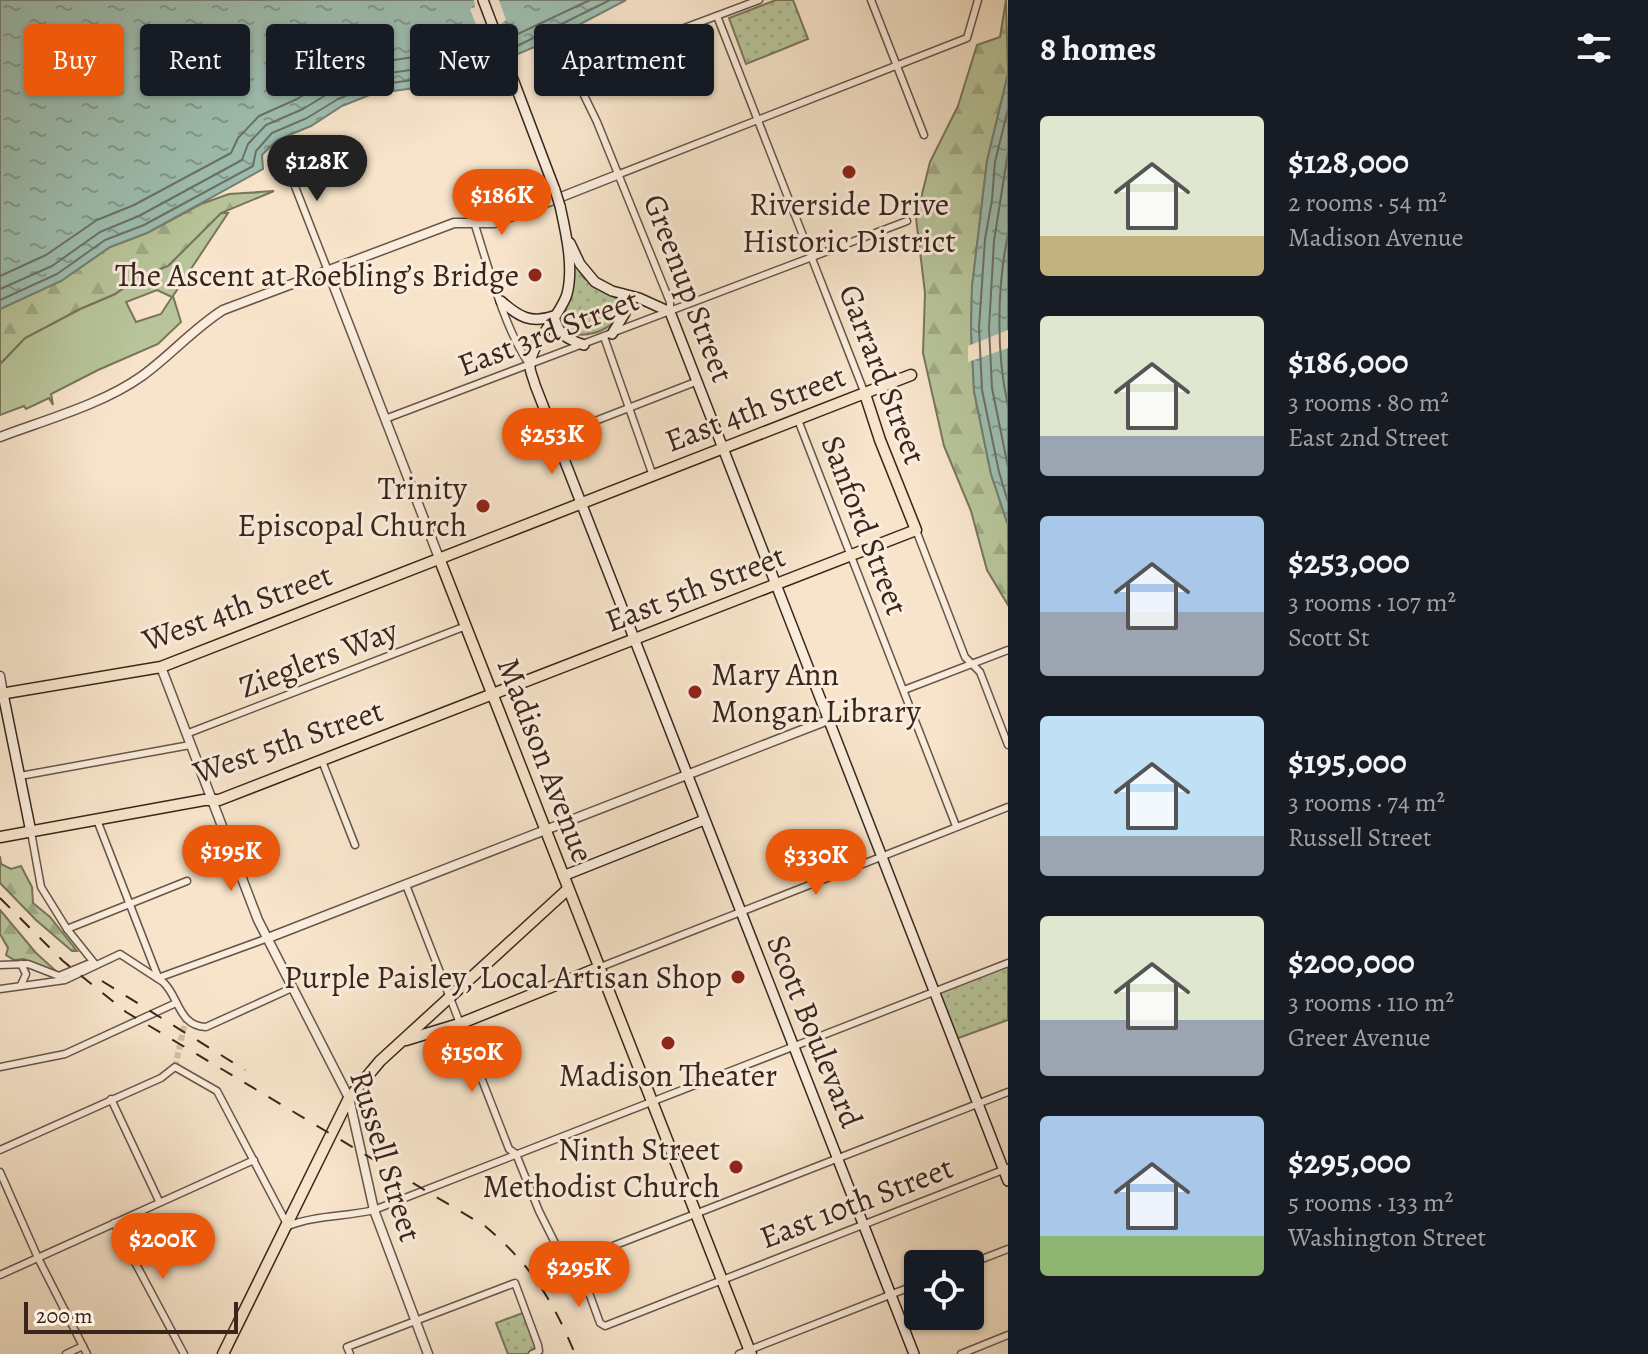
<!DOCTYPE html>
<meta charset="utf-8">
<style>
body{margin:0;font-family:Alegreya,serif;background:#20242c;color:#f1f3f6;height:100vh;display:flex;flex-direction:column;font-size:30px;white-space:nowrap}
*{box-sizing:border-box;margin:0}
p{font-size:26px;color:#9ea1a6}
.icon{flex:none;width:44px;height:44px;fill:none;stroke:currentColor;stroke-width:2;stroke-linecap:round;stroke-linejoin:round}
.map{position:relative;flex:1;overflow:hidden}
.side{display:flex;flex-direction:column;background:#171b24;width:640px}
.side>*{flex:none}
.top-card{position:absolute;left:24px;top:24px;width:760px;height:72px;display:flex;gap:16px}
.buttons{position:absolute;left:904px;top:1250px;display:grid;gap:16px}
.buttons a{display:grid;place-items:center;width:80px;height:80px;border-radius:8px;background:#171b24;box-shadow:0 2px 6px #0004;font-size:40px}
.scale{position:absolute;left:24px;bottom:20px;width:214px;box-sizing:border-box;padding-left:8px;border:4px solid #3a251d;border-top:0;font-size:22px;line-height:28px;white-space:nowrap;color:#3a251d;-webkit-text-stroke:6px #faeddd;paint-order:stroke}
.price{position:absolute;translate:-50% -68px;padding:0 18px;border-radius:28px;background:#ea580c;color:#fff;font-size:26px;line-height:52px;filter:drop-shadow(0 2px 4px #0008)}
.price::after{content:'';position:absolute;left:50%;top:48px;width:24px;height:18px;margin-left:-12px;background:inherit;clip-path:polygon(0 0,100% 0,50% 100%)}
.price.on{background:#222;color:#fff}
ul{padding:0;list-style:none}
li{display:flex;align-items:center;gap:24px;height:200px;padding:0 32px}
li span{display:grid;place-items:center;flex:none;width:224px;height:160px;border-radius:8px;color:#555}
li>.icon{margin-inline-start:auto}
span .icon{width:96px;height:96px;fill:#fffc;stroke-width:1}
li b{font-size:34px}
h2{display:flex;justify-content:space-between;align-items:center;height:96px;padding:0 32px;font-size:34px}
.pill{padding:0 28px;border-radius:8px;background:#171b24;box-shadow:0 2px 6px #0004;font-size:28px;line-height:72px}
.pill.on{background:#ea580c;color:#fff}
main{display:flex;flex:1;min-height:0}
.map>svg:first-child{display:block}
</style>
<main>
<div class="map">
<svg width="1008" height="1354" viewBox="0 0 1008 1354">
<defs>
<pattern id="forest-firs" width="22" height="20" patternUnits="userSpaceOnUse" patternTransform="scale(2)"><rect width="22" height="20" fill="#b8c59a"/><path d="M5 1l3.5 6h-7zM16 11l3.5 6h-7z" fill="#9fa984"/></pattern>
<pattern id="park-dots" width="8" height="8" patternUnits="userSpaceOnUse" patternTransform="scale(2)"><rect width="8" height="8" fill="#b8c59a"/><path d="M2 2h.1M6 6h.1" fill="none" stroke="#9fa984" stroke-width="1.8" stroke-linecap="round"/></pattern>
<pattern id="water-ripples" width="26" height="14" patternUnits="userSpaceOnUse" patternTransform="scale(2)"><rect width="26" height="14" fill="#9ebfb1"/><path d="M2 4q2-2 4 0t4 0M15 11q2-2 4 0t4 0" fill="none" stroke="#829b8f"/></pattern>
</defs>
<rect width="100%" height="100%" fill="#f7e4ca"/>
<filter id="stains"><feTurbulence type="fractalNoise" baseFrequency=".0025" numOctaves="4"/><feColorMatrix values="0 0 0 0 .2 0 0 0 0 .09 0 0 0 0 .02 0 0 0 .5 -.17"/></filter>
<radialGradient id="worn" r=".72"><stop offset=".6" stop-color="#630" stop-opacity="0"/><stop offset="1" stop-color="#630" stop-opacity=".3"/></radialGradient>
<path fill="#b8c59a" stroke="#79755c" stroke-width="2" fill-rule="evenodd" d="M221,213H228L173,296L181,322L158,344L98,370L51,394L53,405L49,398L26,409L24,406L0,415V364L25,338L80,309L115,294L139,277L168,266ZM157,290L172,297L161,314L136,322L126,302Z"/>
<g fill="url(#forest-firs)" stroke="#79755c" stroke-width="2">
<polygon points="1006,0 1008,74 987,161 972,287 971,329 974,391 991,474 1008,525 1008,605 987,570 971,511 944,446 923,353 925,293 916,218 930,162 958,106 977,45 1000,37"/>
<polygon points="274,191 221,213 168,266 139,277 115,294 80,309 25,338 0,364 0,309 61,281 110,247 147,233 201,204 229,194"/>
<polygon points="0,856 1,864 11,869 21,866 32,887 33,903 50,917 77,951 72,951 36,920 0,883"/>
<polygon points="0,910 36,953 56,971 50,972 24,959 14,960 6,955 8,948 0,934"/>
</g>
<g fill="url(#park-dots)" stroke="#79755c" stroke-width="2">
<polygon points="776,0 793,0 808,39 746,64 729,18"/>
<path d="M572,259L584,278L617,299L621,312C612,331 581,342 563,329L561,324L572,291Z"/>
<polygon points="1008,963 1008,1020 953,1040 934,992"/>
<polygon points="525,1312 539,1351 532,1354 508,1354 496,1323"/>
</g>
<g fill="url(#water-ripples)" stroke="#768176" stroke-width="2">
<polygon points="0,0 626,0 546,42 450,83 372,94 342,106 311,126 277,140 262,155 263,169 147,233 110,247 61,281 0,309"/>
<polygon points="1008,74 1008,525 991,474 974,391 971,329 972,287 987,161"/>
</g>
<g fill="#f7e4ca">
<polygon points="474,0 499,0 506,20 501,24 515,60 499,67 484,28 478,30 470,9 475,7"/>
<polygon points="1008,330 1008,348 968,362 968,346"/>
</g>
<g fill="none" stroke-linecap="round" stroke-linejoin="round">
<g stroke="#6c7267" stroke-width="2">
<polyline points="505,40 590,0"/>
<polyline points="509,50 610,0"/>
<polyline points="1008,109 995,162 992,200 985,239 979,328 982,390 999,472 1008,502"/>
<polyline points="1008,152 994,241 989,328 992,388 1008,467"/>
<path d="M1008,234C997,288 996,352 1008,406"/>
<polyline points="0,276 46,255 97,220 134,205 231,153 238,138 259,116 297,99 329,79 366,64 442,53 489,34"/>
<polyline points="0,289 52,266 100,232 139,216 242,160 248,144 266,125 303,109 334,90 369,76 445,65 493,45"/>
<polyline points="0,300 57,274 105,240 144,225 253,166 256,151 272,133 307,118 338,99 370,86 448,75 497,54"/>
</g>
<polyline stroke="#d1bea7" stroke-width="6" stroke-dasharray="6 3" stroke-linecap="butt" points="175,1067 186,1018"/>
<g stroke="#695548" stroke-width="8">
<polyline id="pedestrian" points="567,77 600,63 603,58 639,45"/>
</g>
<g stroke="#695548" stroke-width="9">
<g id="minor">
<polyline points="871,0 924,135"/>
<polyline points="717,16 865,394"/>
<polyline points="639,45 759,0"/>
<polyline points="567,77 580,87 597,122 670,302 670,312"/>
<polyline points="285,161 328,271"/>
<polyline points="617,175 967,38 978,0"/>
<path d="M474,222C487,263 506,333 530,365"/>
<polyline points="604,337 653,476"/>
<polyline points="385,419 907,221"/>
<polyline points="798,420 956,826"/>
<polyline points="554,437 698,381"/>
<polyline points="916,530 965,657 980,672 1008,745"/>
<polyline points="904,690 1008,650"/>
<polyline points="186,734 466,626"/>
<polyline points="322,761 355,845"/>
<polyline points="20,776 190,745"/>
<polyline points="97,820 158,977"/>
<polyline points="31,832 41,887 67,929 95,964"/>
<polyline points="406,885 509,1149 516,1154 539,1211 555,1243 568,1260 577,1260"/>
<polyline points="67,929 187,881"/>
<polyline points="21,964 26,974 21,985"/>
<polyline points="0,965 28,964 59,976 88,964 95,964"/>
<polyline points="598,968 1008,807"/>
<polyline points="158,978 268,938"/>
<path d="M0,989L65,980L120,954L163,982C179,996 178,1026 206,1027L292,988"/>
<polyline points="0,1067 65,1054 176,1003"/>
<polyline points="111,1099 159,1201"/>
<path d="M0,1150L161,1078L175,1067L217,1091L288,1226C316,1215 345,1217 374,1210L1008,963"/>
<polyline points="0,1172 38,1258 87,1354"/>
<polyline points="114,1223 184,1354"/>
<polyline points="577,1260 600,1323 605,1326 1008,1168"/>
<polyline points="577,1260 1008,1092"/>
<polyline points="969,1264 1008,1249"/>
<polyline points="0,1275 254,1160"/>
<polyline points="66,1354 83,1346"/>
<polyline points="350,1354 347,1347 515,1283 538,1345 539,1351 532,1354"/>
<polyline points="739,1354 918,1284"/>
<polyline points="961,1354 1008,1335"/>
</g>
</g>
<g stroke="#695548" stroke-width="11">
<g id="tertiary">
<polyline points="328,271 439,558"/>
<path d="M0,437C45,420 103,404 142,376C171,355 193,329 223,310L454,223H495L617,175"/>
<polyline points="161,667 258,920 349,1098 374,1210 428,1354"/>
<polyline points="0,676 3,694"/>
<polyline points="268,938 828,720"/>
</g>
</g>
<g stroke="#3a251d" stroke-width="12">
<g id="secondary">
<polyline points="483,0 555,190"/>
<path d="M560,206C566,233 574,267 567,294C560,317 530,343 530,367C530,372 534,380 535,385L914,1354"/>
<polyline points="570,243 580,264 595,282 612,291 639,298 670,312 1008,1181"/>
<path d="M501,301C519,317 531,324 554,316C558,335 567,339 584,345"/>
<polyline points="612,334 625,313 622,294"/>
<polyline points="3,694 31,832"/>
<polyline points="563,876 704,820"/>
</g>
</g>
<g stroke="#3a251d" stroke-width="13">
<g id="primary">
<polyline points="439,558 751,1354"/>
<polyline points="0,694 161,667 911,375"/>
<polyline points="0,837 204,800 219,800 916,530 880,440 865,394"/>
<polyline points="406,1040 459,1024 598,968"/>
<polyline points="223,1354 349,1098 380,1061 567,890"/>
</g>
</g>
<use href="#pedestrian" stroke="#faeddd" stroke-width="5"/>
<use href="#minor" stroke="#faeddd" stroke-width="6"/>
<use href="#tertiary" stroke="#faeddd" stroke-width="8"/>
<use href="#secondary" stroke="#faeddd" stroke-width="9"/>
<use href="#primary" stroke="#f7e4ca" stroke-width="10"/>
<g stroke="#3a251d" stroke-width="2" stroke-dasharray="14 14" stroke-linecap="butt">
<path d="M0,898L63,961L126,1012L485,1226C530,1264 553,1300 575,1354"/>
<polyline points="102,981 245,1070"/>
</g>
<g stroke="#3a251d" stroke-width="12" stroke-linecap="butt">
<polyline id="secondary-bridge" points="555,190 560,206"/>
</g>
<use href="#secondary-bridge" stroke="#faeddd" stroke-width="9"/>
</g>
<g fill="#8f2418" stroke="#faeddd" stroke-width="3">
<circle cx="849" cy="172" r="8"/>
<circle cx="535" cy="275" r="8"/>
<circle cx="483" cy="506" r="8"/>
<circle cx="695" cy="692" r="8"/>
<circle cx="738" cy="977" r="8"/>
<circle cx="668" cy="1043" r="8"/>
<circle cx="736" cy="1167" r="8"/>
</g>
<g text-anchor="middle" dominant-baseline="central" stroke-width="6" stroke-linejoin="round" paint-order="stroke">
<g font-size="32" fill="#3a251d" stroke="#faeddd" text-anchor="end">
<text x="849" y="204" text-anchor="middle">Riverside Drive<tspan x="849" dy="37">Historic District</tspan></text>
<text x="519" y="275">The Ascent at Roebling’s Bridge</text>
<text x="467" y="488">Trinity<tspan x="467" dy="37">Episcopal Church</tspan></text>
<text x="711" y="674" text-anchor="start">Mary Ann<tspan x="711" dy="37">Mongan Library</tspan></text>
<text x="722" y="977">Purple Paisley, Local Artisan Shop</text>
<text x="668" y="1075" text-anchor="middle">Madison Theater</text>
<text x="720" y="1149">Ninth Street<tspan x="720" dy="37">Methodist Church</tspan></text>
</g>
<g font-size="32" fill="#3a251d" stroke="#faeddd">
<text transform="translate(689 288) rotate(69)">Greenup Street</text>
<text transform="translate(548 332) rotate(-21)">East 3rd Street</text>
<text transform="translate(883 374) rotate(69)">Garrard Street</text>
<text transform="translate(755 408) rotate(-21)">East 4th Street</text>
<text transform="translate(865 525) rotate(69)">Sanford Street</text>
<text transform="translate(695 588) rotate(-21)">East 5th Street</text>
<text transform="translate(237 607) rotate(-20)">West 4th Street</text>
<text transform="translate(318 658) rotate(-21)">Zieglers Way</text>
<text transform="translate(288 741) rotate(-19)">West 5th Street</text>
<text transform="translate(546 760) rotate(69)">Madison Avenue</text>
<text transform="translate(815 1031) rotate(68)">Scott Boulevard</text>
<text transform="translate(386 1156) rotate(73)">Russell Street</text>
<text transform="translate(856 1202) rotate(-21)">East 10th Street</text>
</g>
</g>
<rect width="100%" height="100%" filter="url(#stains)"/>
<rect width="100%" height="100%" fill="url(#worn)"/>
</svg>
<div class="buttons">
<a><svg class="icon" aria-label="locate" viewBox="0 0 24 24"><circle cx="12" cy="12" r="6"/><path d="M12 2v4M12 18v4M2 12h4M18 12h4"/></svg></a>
</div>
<div class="scale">200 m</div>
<b class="price on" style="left:317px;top:203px">$128K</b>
<b class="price" style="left:502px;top:237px">$186K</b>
<b class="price" style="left:552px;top:476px">$253K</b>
<b class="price" style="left:231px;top:893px">$195K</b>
<b class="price" style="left:816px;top:897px">$330K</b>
<b class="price" style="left:472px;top:1094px">$150K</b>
<b class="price" style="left:163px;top:1281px">$200K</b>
<b class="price" style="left:579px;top:1309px">$295K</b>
<div class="top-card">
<a class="pill on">Buy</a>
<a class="pill">Rent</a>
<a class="pill">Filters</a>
<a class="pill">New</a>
<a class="pill">Apartment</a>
</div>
</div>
<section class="side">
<h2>8 homes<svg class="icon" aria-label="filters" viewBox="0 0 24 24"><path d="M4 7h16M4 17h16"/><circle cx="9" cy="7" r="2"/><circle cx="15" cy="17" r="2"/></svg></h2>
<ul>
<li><span style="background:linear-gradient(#dfe7d0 75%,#c2b280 0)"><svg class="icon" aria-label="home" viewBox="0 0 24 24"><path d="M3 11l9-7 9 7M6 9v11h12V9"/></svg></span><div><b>$128,000</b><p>2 rooms · 54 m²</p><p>Madison Avenue</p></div></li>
<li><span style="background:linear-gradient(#dfe7d0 75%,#9aa5b1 0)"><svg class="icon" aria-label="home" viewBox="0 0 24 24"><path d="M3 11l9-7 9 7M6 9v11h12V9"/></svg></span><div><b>$186,000</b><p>3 rooms · 80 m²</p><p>East 2nd Street</p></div></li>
<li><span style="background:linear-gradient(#a9c7e8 60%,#9aa5b1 0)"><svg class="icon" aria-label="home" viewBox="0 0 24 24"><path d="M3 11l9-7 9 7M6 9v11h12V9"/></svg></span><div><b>$253,000</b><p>3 rooms · 107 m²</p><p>Scott St</p></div></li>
<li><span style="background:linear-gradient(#bfe0f5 75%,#9aa5b1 0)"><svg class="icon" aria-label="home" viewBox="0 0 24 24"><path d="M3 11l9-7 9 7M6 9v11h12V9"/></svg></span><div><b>$195,000</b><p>3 rooms · 74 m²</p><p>Russell Street</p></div></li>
<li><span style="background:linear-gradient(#dfe7d0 65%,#9aa5b1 0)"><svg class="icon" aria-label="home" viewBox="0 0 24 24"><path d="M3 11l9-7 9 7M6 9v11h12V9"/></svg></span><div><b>$200,000</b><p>3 rooms · 110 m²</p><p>Greer Avenue</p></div></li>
<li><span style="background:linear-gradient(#a9c7e8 75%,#8fb573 0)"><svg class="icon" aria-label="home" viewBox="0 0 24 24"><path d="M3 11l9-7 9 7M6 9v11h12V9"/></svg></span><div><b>$295,000</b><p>5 rooms · 133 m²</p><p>Washington Street</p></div></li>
</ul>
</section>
</main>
